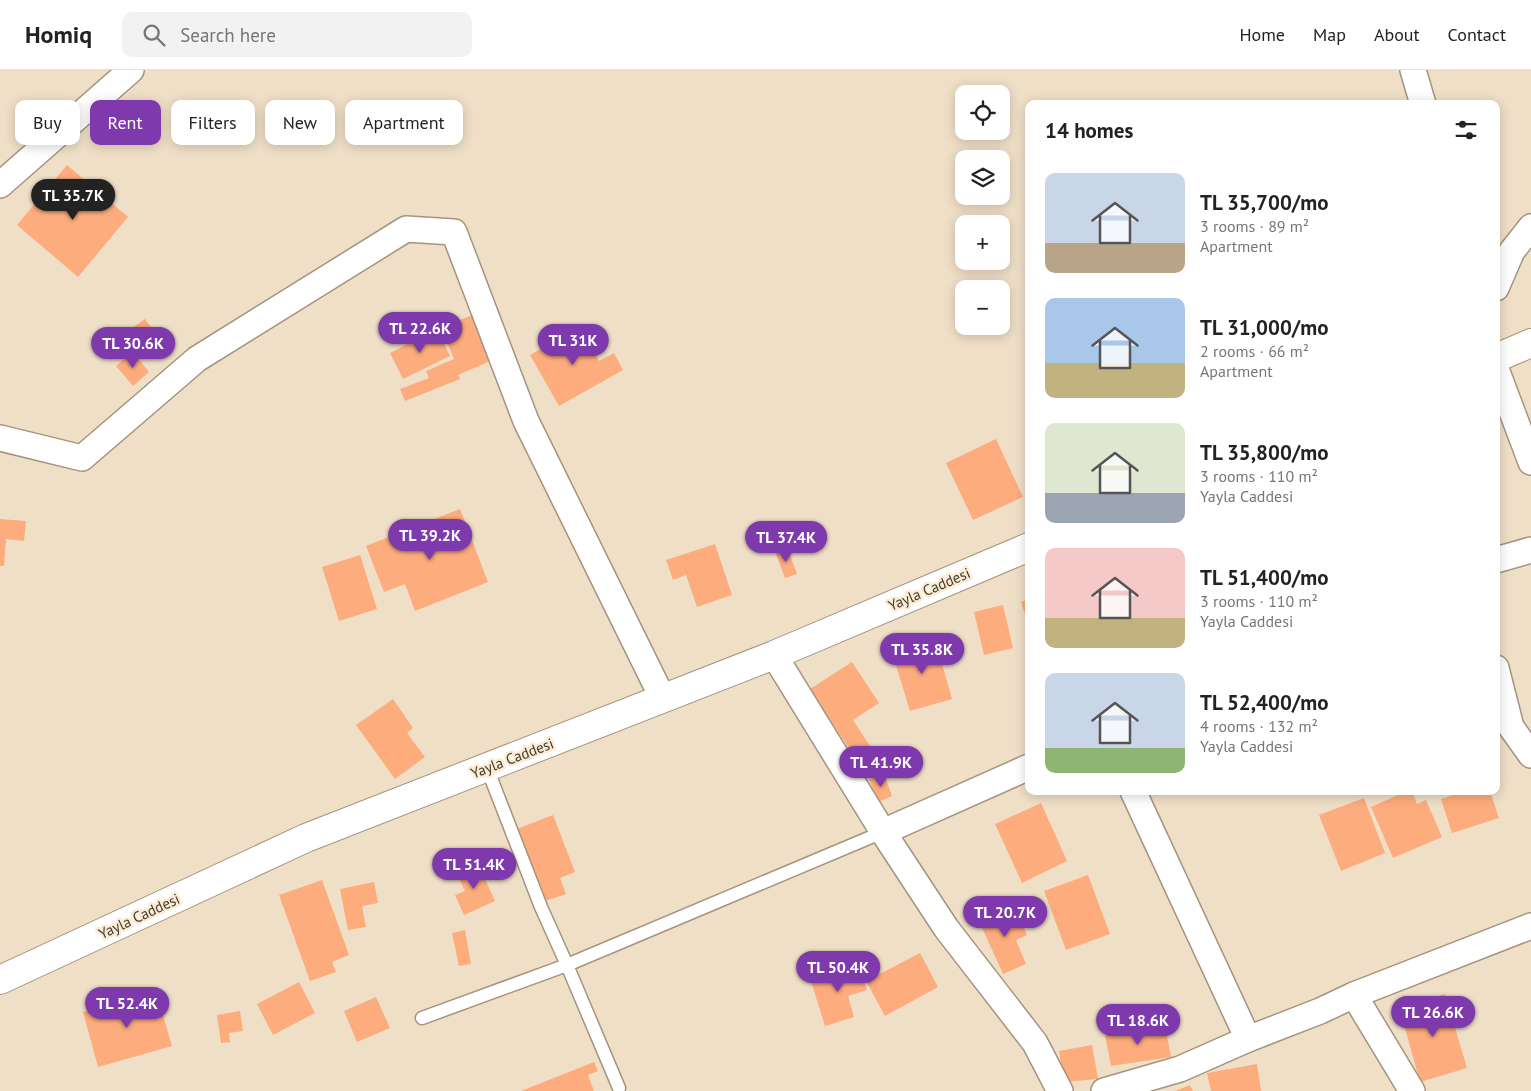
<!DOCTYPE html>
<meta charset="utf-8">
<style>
body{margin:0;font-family:"PT Sans",sans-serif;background:#f2f2f2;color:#222;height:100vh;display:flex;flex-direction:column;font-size:19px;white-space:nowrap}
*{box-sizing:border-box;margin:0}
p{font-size:16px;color:#767676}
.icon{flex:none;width:28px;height:28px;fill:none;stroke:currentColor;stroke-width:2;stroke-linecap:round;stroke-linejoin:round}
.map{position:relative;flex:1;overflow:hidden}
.sheet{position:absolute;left:1025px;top:30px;width:475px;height:695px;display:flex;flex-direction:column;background:#fff;border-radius:10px;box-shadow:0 2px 12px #0003}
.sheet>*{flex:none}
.top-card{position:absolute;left:15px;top:30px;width:475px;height:45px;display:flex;gap:10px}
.controls{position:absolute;left:955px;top:15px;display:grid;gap:10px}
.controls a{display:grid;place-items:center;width:55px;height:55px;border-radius:10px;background:#fff;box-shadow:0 2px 12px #0003;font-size:25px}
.price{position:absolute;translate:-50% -42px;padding:0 11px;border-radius:18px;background:#7e39ad;color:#fff;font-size:16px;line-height:32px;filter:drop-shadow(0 1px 2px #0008)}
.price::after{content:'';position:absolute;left:50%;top:30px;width:15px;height:11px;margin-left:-8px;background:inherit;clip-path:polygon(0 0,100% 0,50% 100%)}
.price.on{background:#222;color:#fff}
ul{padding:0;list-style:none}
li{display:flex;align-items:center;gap:15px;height:125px;padding:0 20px}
li span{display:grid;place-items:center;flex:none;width:140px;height:100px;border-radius:10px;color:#555}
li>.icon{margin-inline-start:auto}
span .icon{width:60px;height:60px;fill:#fffc;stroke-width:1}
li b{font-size:21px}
h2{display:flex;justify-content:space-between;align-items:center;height:60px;padding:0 20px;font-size:21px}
.pill{padding:0 18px;border-radius:10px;background:#fff;box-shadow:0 2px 12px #0003;font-size:18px;line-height:45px}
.pill.on{background:#7e39ad;color:#fff}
header{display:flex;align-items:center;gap:30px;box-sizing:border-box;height:70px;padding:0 25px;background:#fff;border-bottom:1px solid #e0e0e0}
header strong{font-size:24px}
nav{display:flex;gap:28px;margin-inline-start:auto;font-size:18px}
.search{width:350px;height:45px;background:#f2f2f2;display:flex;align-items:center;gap:12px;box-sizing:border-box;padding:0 18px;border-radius:10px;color:#767676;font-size:19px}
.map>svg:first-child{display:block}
</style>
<header>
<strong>Homiq</strong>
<div class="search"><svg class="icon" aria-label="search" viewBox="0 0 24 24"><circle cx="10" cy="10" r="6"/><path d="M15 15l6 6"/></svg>Search here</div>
<nav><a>Home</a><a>Map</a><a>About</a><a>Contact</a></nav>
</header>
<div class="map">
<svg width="1531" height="1021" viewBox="0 0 1531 1021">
<rect width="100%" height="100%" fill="#f0dfc7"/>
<g fill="#fdac7d">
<polygon points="67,95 128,147 78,207 17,155"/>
<polygon points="472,245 490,291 458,305 460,309 405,331 400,319 429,308 426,301 454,289 441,258"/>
<polygon points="145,249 158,267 139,281 125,263"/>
<polygon points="580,257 599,291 614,283 623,300 559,336 530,285"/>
<polygon points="437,259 450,286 403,309 390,283"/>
<polygon points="133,282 149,302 133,316 116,296"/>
<polygon points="996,369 1023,427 973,450 946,393"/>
<polygon points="460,439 488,512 415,541 405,514 384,522 366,476"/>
<polygon points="0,449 26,451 24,471 6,469 4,496 0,496"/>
<polygon points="715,474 732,525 697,537 686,505 673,510 666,490"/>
<polygon points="787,477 797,504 785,508 775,482"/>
<polygon points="360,485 377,539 339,551 322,497"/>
<polygon points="1029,529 1029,553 1028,553 1021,532"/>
<polygon points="1003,535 1013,578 984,585 974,542"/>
<polygon points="935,569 952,629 910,641 892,582"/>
<polygon points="852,592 879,633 853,650 870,676 854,686 810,619"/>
<polygon points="393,629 413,658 407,663 425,687 395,709 356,655"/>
<polygon points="884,704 892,726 878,732 869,710"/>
<polygon points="1407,721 1412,721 1417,734 1426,730 1442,767 1393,788 1371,737"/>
<polygon points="1465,721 1490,721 1499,748 1452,763 1441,729"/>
<polygon points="1364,728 1385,783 1341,801 1319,745"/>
<polygon points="1041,733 1067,791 1022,813 995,754"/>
<polygon points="553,745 575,802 560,808 566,824 545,831 517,759"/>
<polygon points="478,794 495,831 464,845 455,825 465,821 457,804"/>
<polygon points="1088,805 1110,864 1066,880 1044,821"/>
<polygon points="322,810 349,885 332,892 336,902 310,911 279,825"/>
<polygon points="374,812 378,833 362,836 366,857 348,860 340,819"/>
<polygon points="1014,835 1027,865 1016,870 1026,894 1003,904 979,851"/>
<polygon points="465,860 471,894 459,896 452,863"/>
<polygon points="920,883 938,917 885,946 866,911"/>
<polygon points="858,893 867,920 848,926 854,947 825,956 810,908"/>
<polygon points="299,912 315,943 273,965 257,934"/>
<polygon points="156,921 172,976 98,997 83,942"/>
<polygon points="1445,924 1467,998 1420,1012 1399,937"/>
<polygon points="376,927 390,958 357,972 344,941"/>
<polygon points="240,941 243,961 229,963 230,972 221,973 217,945"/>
<polygon points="1165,956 1171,987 1111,996 1105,965"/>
<polygon points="1092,975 1098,1009 1064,1012 1059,981"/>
<polygon points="594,992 598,1001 588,1005 594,1021 521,1021"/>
<polygon points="1257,994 1261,1021 1211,1021 1207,1003"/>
<polygon points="1190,1015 1193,1021 1175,1021"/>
</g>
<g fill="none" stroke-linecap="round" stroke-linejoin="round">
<g stroke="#a4947e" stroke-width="15">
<g id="lane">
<polyline points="487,698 541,837 567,895 619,1018"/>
<polyline points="422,948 567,895 883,762"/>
</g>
</g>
<g stroke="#a4947e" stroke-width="28">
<g id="street">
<polyline points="1413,0 1423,34"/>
<polyline points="0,115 131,0"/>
<polyline points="1496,218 1512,181 1531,157"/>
<polyline points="1496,299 1531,392"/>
<polyline points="0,368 82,388 197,289 406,159 454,162 526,351 663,629"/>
<polyline points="1496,490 1531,480"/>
<polyline points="774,585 883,762 946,858 1035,973 1060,1021"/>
<polyline points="1496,598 1511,657 1531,685"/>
<polyline points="1133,721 1248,969"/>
<polyline points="883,762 1029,697"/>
<polyline points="1354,925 1412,1021"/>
<polyline points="1104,1021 1180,999 1248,969 1320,941 1354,925 1531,856"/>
</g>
</g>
<g stroke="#a4947e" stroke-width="30">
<g id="secondary">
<polyline points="1496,288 1531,273"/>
<polyline points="0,910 306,768 774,585 1029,477"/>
</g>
</g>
<use href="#lane" stroke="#fff" stroke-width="12"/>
<use href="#street" stroke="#fff" stroke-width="25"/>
<use href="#secondary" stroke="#fff" stroke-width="28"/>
</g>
<g text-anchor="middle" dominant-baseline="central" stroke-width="5" stroke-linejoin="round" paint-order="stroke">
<g font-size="15" fill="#423c32" stroke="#fdecd4">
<text transform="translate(929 519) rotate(-23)">Yayla Caddesi</text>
<text transform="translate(512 688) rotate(-21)">Yayla Caddesi</text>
<text transform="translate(139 846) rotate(-25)">Yayla Caddesi</text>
</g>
</g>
</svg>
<div class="controls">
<a><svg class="icon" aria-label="locate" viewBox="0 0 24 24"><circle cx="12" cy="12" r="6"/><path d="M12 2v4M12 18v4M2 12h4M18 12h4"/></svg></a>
<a><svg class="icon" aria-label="layers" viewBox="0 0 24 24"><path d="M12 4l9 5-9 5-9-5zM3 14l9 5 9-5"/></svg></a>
<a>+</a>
<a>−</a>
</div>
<b class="price on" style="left:73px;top:151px">TL 35.7K</b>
<b class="price" style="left:420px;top:284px">TL 22.6K</b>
<b class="price" style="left:573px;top:296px">TL 31K</b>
<b class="price" style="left:133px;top:299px">TL 30.6K</b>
<b class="price" style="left:430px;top:491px">TL 39.2K</b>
<b class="price" style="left:786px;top:493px">TL 37.4K</b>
<b class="price" style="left:922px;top:605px">TL 35.8K</b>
<b class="price" style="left:881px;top:718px">TL 41.9K</b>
<b class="price" style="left:474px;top:820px">TL 51.4K</b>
<b class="price" style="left:1005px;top:868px">TL 20.7K</b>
<b class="price" style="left:838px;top:923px">TL 50.4K</b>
<b class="price" style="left:127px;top:959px">TL 52.4K</b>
<b class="price" style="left:1433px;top:968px">TL 26.6K</b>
<b class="price" style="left:1138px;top:976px">TL 18.6K</b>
<div class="top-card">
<a class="pill">Buy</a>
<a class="pill on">Rent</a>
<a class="pill">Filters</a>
<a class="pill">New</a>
<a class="pill">Apartment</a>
</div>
<section class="sheet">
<h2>14 homes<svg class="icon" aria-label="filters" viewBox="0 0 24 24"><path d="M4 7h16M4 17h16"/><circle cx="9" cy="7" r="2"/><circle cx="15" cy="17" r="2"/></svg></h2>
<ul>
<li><span style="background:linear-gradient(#c9d6e8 70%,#b9a48a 0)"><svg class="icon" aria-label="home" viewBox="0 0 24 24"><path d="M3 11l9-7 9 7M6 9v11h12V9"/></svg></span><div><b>TL 35,700/mo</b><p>3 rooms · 89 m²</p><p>Apartment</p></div></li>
<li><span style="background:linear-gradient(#a9c7e8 65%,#c2b280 0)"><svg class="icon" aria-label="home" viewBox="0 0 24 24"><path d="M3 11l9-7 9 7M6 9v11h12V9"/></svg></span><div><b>TL 31,000/mo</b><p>2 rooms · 66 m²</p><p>Apartment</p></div></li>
<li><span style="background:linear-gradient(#dfe7d0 70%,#9aa5b1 0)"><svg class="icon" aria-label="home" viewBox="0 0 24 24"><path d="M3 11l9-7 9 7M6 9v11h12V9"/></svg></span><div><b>TL 35,800/mo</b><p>3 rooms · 110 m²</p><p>Yayla Caddesi</p></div></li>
<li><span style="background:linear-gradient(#f6c9c9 70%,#c2b280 0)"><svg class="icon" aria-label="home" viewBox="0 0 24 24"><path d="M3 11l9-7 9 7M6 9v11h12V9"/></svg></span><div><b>TL 51,400/mo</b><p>3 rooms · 110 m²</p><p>Yayla Caddesi</p></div></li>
<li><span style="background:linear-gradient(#c9d6e8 75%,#8fb573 0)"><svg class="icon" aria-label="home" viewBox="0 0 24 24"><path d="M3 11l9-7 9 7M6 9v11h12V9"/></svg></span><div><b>TL 52,400/mo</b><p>4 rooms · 132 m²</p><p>Yayla Caddesi</p></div></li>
</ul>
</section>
</div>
